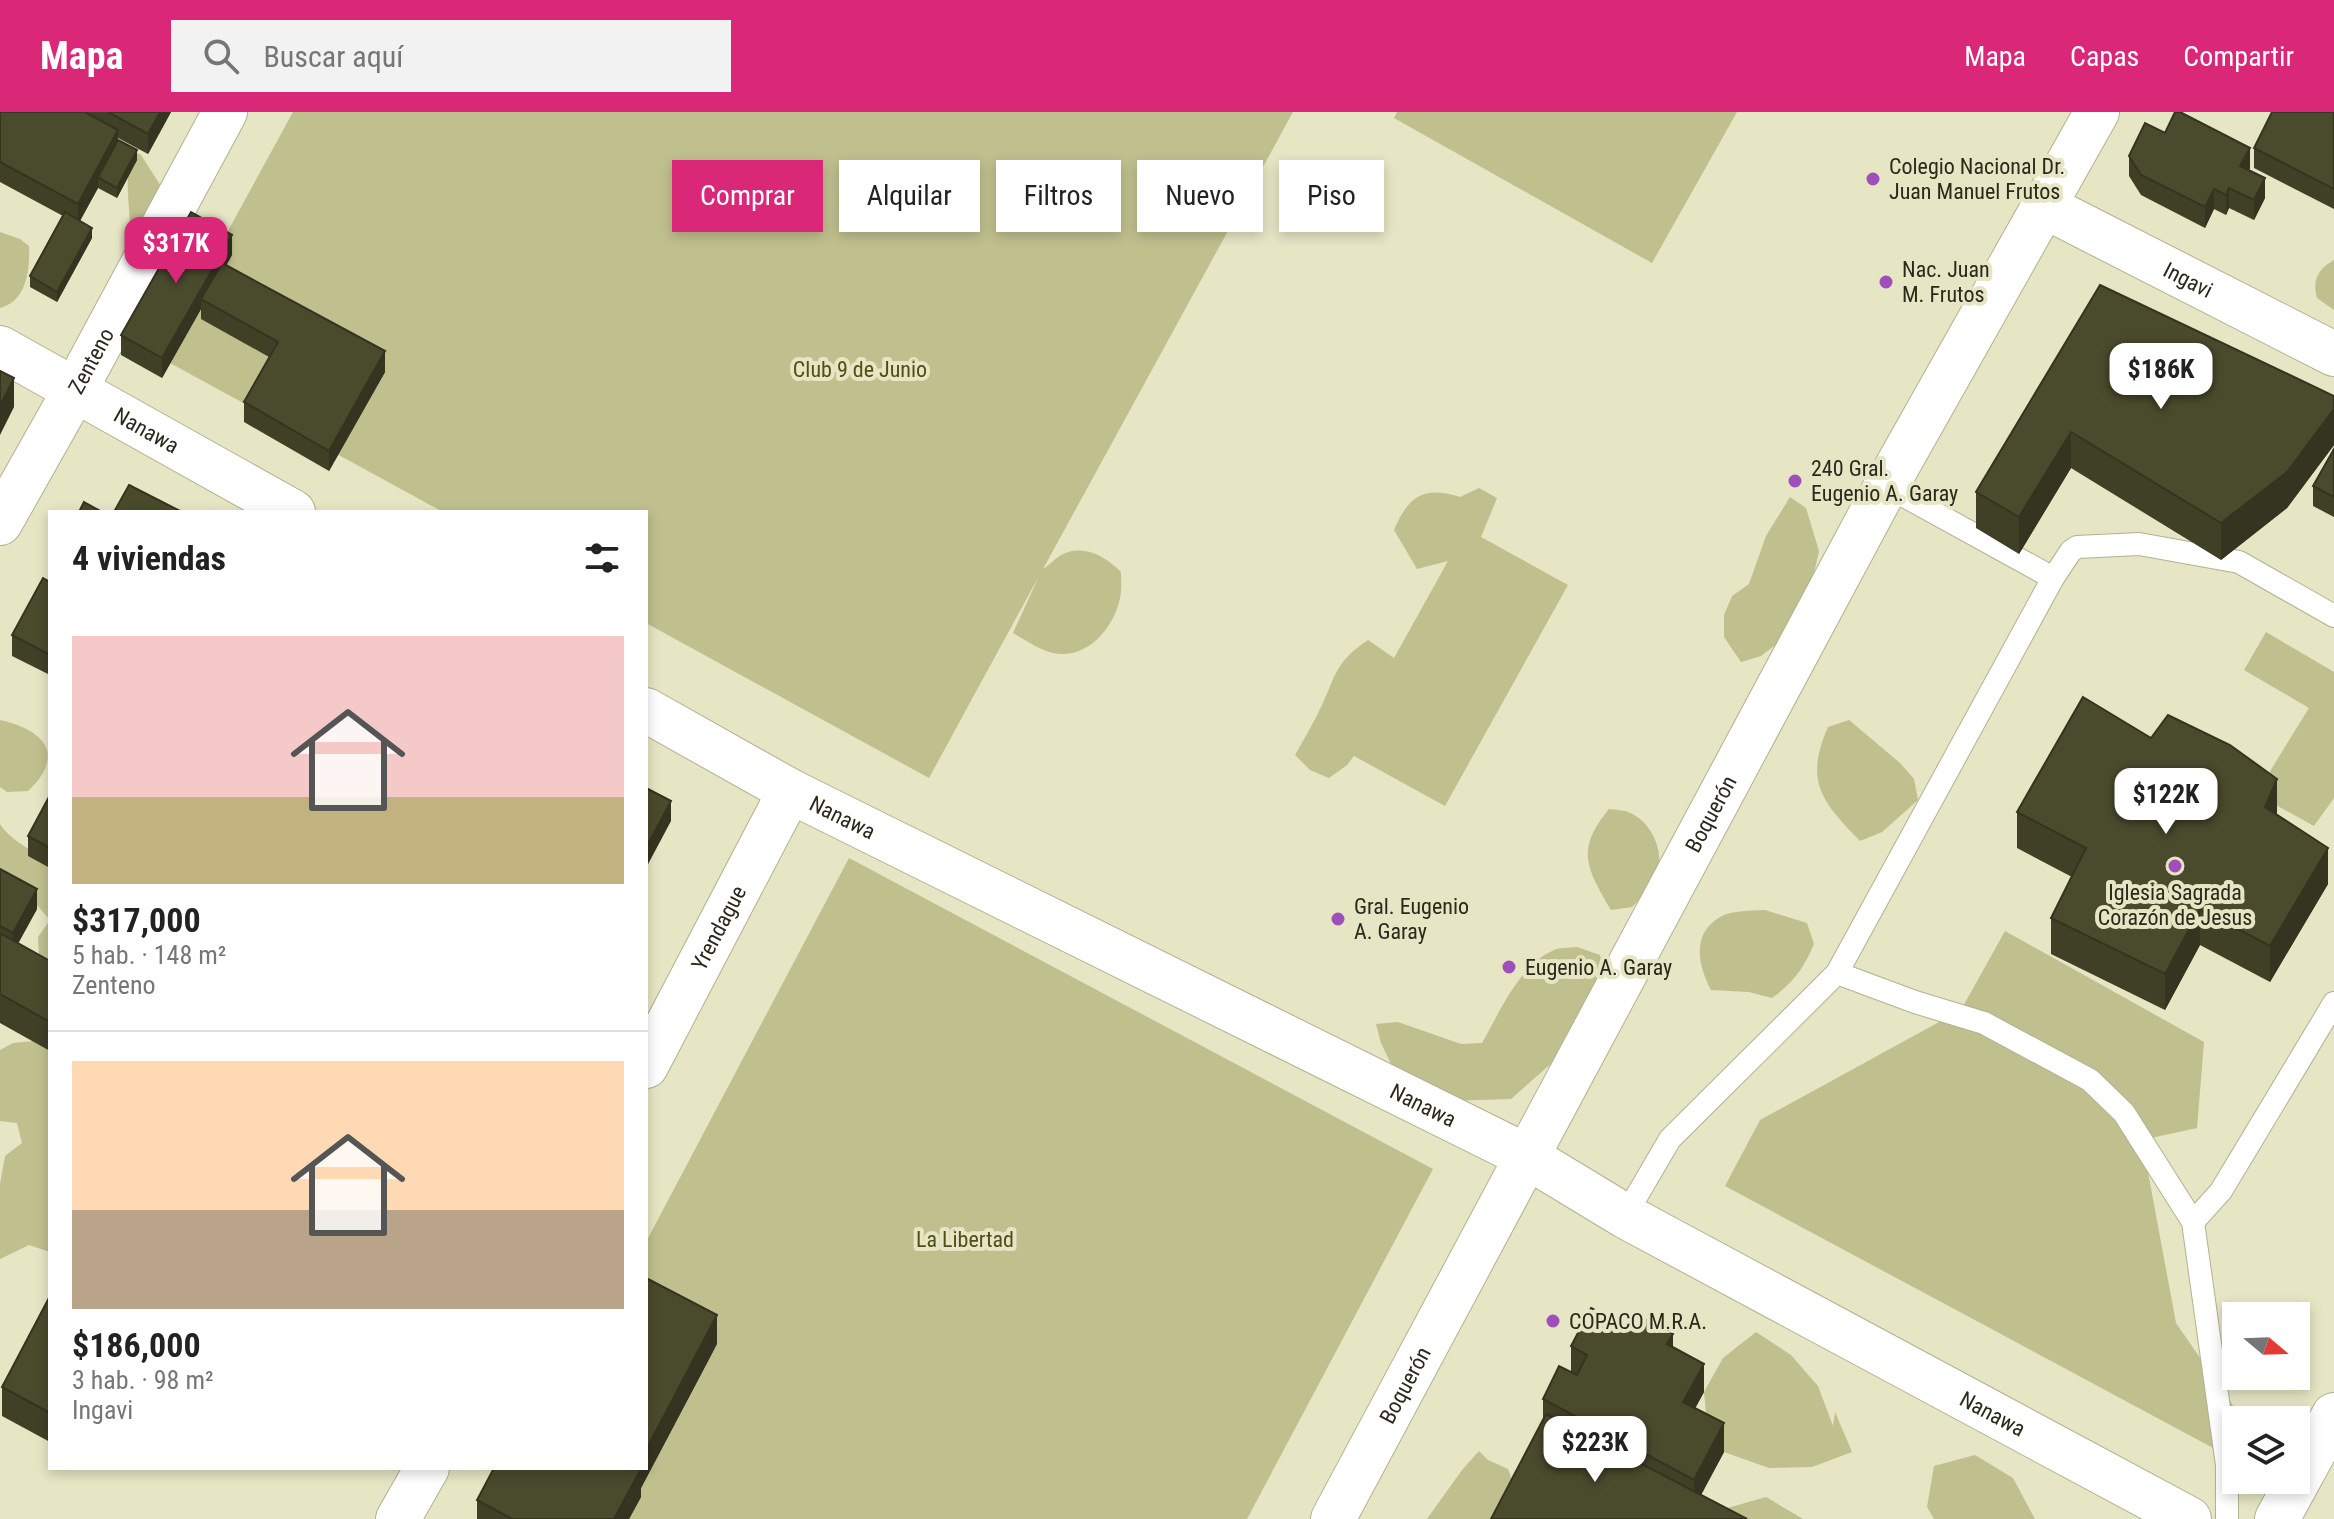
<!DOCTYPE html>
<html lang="es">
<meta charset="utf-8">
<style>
body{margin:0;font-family:"Roboto Condensed",sans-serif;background:#f2f2f2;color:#222;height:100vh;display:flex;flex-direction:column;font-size:30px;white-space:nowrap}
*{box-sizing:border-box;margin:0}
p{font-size:26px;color:#767676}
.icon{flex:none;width:44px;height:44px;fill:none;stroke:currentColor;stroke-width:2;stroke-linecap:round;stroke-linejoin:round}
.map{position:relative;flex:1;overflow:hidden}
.side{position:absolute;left:48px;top:398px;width:600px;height:960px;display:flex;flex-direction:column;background:#fff;border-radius:0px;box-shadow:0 4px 12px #0003}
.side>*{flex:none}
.top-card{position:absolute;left:672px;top:48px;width:760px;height:72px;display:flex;gap:16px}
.needle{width:52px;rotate:109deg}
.controls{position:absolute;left:2222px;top:1190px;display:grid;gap:16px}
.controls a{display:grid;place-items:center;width:88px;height:88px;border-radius:0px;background:#fff;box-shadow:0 4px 12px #0003;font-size:40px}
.price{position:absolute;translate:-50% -68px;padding:0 18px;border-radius:16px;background:#fff;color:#222;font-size:26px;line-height:52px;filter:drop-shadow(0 2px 4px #0008)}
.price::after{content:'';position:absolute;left:50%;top:48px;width:24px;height:18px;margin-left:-12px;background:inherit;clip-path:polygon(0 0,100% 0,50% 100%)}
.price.active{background:#db2777;color:#fff}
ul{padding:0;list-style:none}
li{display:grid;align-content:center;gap:16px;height:424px;padding:0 24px}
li+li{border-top:2px solid #e0e0e0}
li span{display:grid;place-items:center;height:248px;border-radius:0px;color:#555}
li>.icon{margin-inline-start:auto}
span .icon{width:144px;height:144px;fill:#fffc;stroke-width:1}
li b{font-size:34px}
h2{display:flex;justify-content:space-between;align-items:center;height:96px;padding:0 24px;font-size:34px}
.tag{padding:0 28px;border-radius:0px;background:#fff;box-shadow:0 4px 12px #0003;font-size:28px;line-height:72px}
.tag.active{background:#db2777;color:#fff}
header{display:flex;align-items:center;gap:48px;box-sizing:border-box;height:112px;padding:0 40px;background:#db2777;color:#fff}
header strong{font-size:38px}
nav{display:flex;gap:44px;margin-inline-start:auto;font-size:28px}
.search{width:560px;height:72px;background:#f2f2f2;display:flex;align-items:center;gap:20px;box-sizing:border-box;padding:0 28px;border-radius:0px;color:#767676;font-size:30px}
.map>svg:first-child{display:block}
</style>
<header>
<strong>Mapa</strong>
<div class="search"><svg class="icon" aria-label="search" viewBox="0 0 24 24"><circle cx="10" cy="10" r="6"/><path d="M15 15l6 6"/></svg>Buscar aquí</div>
<nav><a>Mapa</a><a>Capas</a><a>Compartir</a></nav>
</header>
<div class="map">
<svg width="2334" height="1407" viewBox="0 0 2334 1407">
<rect width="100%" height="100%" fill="#e6e5c4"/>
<g fill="#c0bf8e">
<path d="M293,0H1293L1043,457C1049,454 1056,445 1063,442C1085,432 1106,445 1121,460C1121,468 1122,478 1120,486C1114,516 1087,548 1053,541C1040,538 1025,528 1013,521L1039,464L929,666L646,511V400H443L159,245Z"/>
<polygon points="1397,0 1737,0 1652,151 1394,6"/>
<path d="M130,37L141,43L166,82L139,125L131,119C128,88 126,68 130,37Z"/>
<path d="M0,120L20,127L29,134C30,157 27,189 0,196Z"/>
<path d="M2334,148V198L2317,186C2312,168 2318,157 2334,148Z"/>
<path d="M1479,376L1497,386L1481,425L1568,473L1445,694L1354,644L1347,653L1329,666L1310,658L1295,643C1304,627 1314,610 1322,593C1337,560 1336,550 1368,528L1394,546L1448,449L1417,457L1394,418C1409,383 1424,374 1460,385Z"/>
<polygon points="1790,385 1806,396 1819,439 1814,461 1784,526 1761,544 1741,550 1724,525 1724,503 1732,484 1749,472 1766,424"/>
<polygon points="2266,520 2334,560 2334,686 2314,714 2256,682 2309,596 2244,558"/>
<path d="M0,608C45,618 66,643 28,679L7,680L0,675Z"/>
<path d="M1849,608L1900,651L1914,667L1918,688L1882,720L1860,729C1822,690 1804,670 1828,615Z"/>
<path d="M1609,697C1615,698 1623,698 1628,700C1650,708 1664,737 1658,759C1655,773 1642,785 1632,795L1611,798C1587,756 1575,738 1609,697Z"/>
<path d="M0,712C10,729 36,739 50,753V853L39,845L38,825L50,808L36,792L0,771Z"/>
<polygon points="849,746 1433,1057 1247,1407 499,1407 646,1356 646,1130"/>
<path d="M1765,798L1807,811L1814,832C1804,856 1793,871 1772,886L1749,880L1711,878C1698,853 1691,822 1720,805C1732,798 1752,799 1765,798Z"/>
<polygon points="2005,819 2204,930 2197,1016 2142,1028 2176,1211 2243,1308 2236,1308 2236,1328 2228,1344 1725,1074 1760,1008 1961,898"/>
<path d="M1577,835L1600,843L1606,866L1562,942L1511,987L1447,989L1392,954L1381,931L1376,912L1398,910L1461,932L1482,931C1500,900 1518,855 1552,839C1559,835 1569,836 1577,835Z"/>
<polygon points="34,929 50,937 50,1140 29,1133 0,1147 0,1072 5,1044 22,1031 17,1011 0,1009 0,938 13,931"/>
<polygon points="1756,1220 1791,1243 1818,1274 1833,1314 1835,1300 1852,1340 1812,1355 1769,1356 1724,1340 1708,1322 1704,1280 1723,1246"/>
<polygon points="1479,1339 1488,1348 1508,1357 1516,1378 1506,1407 1427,1407 1462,1358"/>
<polygon points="1975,1343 2013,1366 2035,1407 1934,1407 1927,1395 1934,1354"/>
<polygon points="1766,1385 1803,1407 1719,1407 1724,1397"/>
</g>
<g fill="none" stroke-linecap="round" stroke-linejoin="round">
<g stroke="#b2b191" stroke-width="24">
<g id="lane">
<polyline points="2053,466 2071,439 2077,435 2139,432 2239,450 2334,504"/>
<polyline points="1837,861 2053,466 1886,374"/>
<polyline points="1625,1104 1670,1027 1837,861 1915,890 1984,911 2090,968 2124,1001 2193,1110 2227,1353 2227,1407"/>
<polyline points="2193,1110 2221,1079 2334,891"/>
</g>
</g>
<g stroke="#b2b191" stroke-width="46">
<g id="street">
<path id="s1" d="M2044,94L2334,242"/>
<path id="s2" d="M0,411L75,278L225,0"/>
<path id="s3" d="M646,954L790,679"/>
<polyline points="398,1407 427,1356"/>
<polyline points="2277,1407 2334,1303"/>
</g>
</g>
<g stroke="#b2b191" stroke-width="46">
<g id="secondary">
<path id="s4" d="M0,236L293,400"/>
<path id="s5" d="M646,598L790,679L1526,1044L1625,1104L2189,1407"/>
<path id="s6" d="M1333,1407L1886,374L2097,0"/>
</g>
</g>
<use href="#lane" stroke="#fff" stroke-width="22"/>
<use href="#street" stroke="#fff" stroke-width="44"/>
<use href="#secondary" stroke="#fff" stroke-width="44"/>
</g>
<g fill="#404027">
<polygon points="0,0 171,0 148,42 118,26 118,28 137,48 117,86 98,76 80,109 92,126 57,190 30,175 30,164 63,104 0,70"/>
<polygon points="2334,0 2334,97 2254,56 2254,36"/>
<polygon points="2165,21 2250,56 2249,58 2265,86 2254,108 2229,96 2226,103 2214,97 2205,116 2141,83 2129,64 2129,44"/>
<polygon points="232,143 226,153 385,260 329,359 244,310 244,290 269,245 201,207 201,197 162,266 121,243 121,223"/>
<polygon points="2100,173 2334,284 2334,333 2287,396 2221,448 2071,356 2019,442 1976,416 1976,380"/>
<polygon points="2334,337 2334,405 2313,394 2313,374"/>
<polygon points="50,470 50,563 12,544 12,523"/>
<polygon points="2151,626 2277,703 2328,772 2270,870 2200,833 2165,898 2051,842 2051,806 2072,765 2017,736 2017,700"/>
<polygon points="50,683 50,756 28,744 28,724"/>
<polygon points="0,757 37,797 18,831 50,849 50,939 0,911"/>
<polygon points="50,1184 50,1330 2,1304 2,1275"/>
<polygon points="1637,1220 1673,1235 1704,1280 1695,1296 1724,1340 1701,1383 1543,1308 1543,1287 1571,1260 1571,1234"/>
<polygon points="717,1232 641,1376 641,1385 629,1407 477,1407 477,1388 646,1356"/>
</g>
<g fill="#343420">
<polygon points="160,0 171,0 148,42 148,22"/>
<polygon points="118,18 118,38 98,65 98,76 78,112 78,92"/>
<polygon points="2250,36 2250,56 2240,74 2240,54"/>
<polygon points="137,38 137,48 117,86 117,76"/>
<polygon points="2265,66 2265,86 2254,108 2254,88"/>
<polygon points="2229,76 2229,96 2226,103 2226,83"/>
<polygon points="2214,77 2214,97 2205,116 2205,95"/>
<polygon points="92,116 92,126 57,190 57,180"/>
<polygon points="232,123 232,143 206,189 201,187 201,197 162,266 162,246"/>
<polygon points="385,239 385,260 329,359 329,339"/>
<polygon points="14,266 14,295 0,323 0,294"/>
<polygon points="2334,297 2334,333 2287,396 2221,448 2221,411"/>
<polygon points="2071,320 2071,356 2019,442 2019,405"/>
<polygon points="2277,667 2277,704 2265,695"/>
<polygon points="671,689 671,709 646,756 646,736"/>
<polygon points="2328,736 2328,772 2270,870 2270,834"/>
<polygon points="37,777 37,797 13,841 13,821"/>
<polygon points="2200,797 2200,833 2165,898 2165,862"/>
<polygon points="717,1203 717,1232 641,1376 641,1385 629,1407 614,1407 640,1356 646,1356 646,1338"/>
<polygon points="1673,1222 1673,1251 1667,1232"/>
<polygon points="1704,1252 1704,1280 1683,1319 1683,1290"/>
<polygon points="1724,1311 1724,1340 1694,1396 1694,1368"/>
</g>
<g fill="#4a4a2d" stroke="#343420" stroke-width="2">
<polygon points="0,0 85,0 118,18 78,92 0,50"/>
<polygon points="108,0 160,0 148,22"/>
<polygon points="2175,0 2180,0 2250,36 2240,54 2265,66 2254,88 2229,76 2226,83 2214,77 2205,95 2141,63 2129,44 2145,11 2165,21"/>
<polygon points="2272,0 2334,0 2334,77 2254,36"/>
<polygon points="118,28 137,38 117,76 98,65"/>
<polygon points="65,100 92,116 57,180 30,164"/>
<polygon points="191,100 232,123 162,246 121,223"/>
<polygon points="222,151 385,239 329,339 244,290 278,230 201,187"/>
<polygon points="2100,173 2334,284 2334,297 2287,360 2221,411 2071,320 2019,405 1976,380"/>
<polygon points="0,259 14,266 0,294"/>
<polygon points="2334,337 2334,385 2313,374"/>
<polygon points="129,373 182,400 114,400"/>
<polygon points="84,390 102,400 79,400"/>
<polygon points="43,466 50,470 50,543 12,523"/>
<polygon points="2083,585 2151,626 2168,603 2230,633 2277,667 2265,695 2328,736 2270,834 2200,797 2165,862 2051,806 2086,736 2017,700"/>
<polygon points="646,676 671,689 646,736"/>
<polygon points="50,683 50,736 28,724"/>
<polygon points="0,757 37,777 13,821 0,814"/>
<polygon points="0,821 50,849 50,910 0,882"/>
<polygon points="646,1166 717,1203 646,1338"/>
<polygon points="50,1184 50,1301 2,1275"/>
<polygon points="1591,1196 1637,1220 1645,1207 1673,1222 1667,1232 1704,1252 1683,1290 1724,1311 1694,1368 1543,1287 1559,1254 1577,1263 1587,1243 1571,1234"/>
<polygon points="1546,1302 1747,1407 1491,1407"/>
<polygon points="494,1356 640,1356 641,1357 614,1407 512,1407 477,1388"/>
</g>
<g fill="#a14ebd" stroke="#e6e5c4" stroke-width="3">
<circle cx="1873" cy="67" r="8"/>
<circle cx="1886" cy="170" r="8"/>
<circle cx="1795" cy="369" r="8"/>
<circle cx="2175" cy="754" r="8"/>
<circle cx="1338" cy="807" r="8"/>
<circle cx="1509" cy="855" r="8"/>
<circle cx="1553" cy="1209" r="8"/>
</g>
<g text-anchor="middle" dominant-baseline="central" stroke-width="8" stroke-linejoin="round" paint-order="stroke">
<g font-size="22" fill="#29291c" stroke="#e6e5c4" text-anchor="start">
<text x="1889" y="54">Colegio Nacional Dr.<tspan x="1889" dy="25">Juan Manuel Frutos</tspan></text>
<text x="1902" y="157">Nac. Juan<tspan x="1902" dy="25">M. Frutos</tspan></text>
<text x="1811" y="356">240 Gral.<tspan x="1811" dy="25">Eugenio A. Garay</tspan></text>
<text x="2175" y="780" text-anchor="middle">Iglesia Sagrada<tspan x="2175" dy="25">Corazón de Jesus</tspan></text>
<text x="1354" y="794">Gral. Eugenio<tspan x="1354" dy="25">A. Garay</tspan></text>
<text x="1525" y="855">Eugenio A. Garay</text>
<text x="1569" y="1209">COPACO M.R.A.</text>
</g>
<g font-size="22" fill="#29291c" stroke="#e6e5c4">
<text stroke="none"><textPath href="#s1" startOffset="162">Ingavi</textPath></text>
<text stroke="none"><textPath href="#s2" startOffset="186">Zenteno</textPath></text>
<text stroke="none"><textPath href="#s4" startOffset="168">Nanawa</textPath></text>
<text stroke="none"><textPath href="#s6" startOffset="800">Boquerón</textPath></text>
<text stroke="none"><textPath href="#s5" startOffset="224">Nanawa</textPath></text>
<text stroke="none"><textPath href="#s3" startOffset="156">Yrendague</textPath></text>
<text stroke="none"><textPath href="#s5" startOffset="872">Nanawa</textPath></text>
<text stroke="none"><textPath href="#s6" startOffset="152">Boquerón</textPath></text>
<text stroke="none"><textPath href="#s5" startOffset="1520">Nanawa</textPath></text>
</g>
<g font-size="22" fill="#504e18" stroke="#e6e5c4">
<text x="860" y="257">Club 9 de Junio</text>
<text x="965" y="1127">La Libertad</text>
</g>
</g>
</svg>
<div class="controls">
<a><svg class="needle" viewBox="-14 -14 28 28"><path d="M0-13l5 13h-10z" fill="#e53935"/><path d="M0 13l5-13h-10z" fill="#767676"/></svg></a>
<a><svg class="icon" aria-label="layers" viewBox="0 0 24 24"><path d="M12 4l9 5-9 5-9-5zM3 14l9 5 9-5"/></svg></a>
</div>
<b class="price active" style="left:176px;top:173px">$317K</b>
<b class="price" style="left:2161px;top:299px">$186K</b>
<b class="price" style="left:2166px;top:724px">$122K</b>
<b class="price" style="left:1595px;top:1372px">$223K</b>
<div class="top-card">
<a class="tag active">Comprar</a>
<a class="tag">Alquilar</a>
<a class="tag">Filtros</a>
<a class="tag">Nuevo</a>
<a class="tag">Piso</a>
</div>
<section class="side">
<h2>4 viviendas<svg class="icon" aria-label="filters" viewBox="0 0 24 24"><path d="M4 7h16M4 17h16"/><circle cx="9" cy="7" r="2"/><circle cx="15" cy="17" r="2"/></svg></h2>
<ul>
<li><span style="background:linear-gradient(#f6c9c9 65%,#c2b280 0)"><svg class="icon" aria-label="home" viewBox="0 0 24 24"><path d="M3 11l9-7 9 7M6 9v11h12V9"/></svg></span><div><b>$317,000</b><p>5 hab. · 148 m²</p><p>Zenteno</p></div></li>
<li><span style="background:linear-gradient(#ffd9b3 60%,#b9a48a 0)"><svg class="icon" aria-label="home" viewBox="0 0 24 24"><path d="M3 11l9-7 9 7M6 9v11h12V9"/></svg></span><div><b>$186,000</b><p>3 hab. · 98 m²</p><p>Ingavi</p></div></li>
</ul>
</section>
</div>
